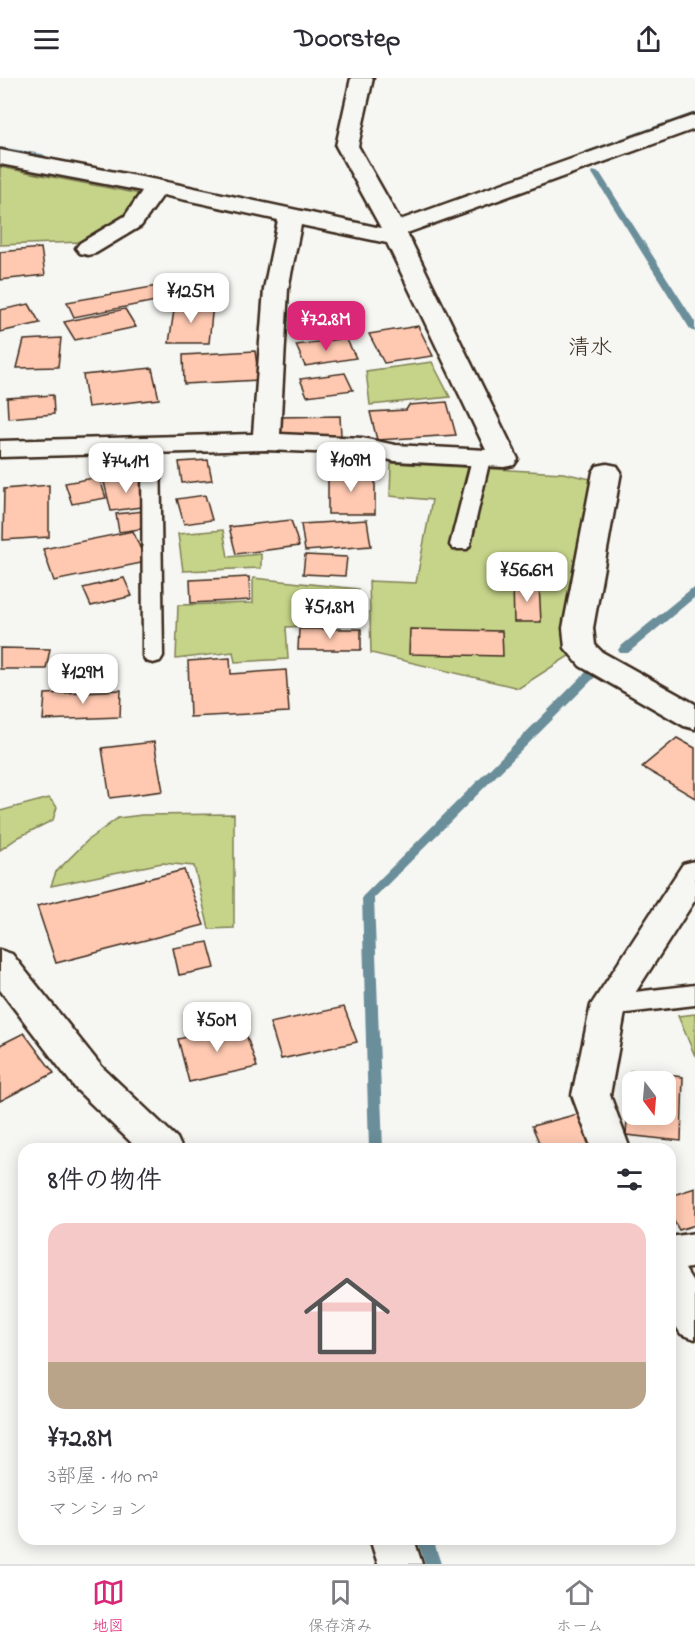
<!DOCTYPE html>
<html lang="ja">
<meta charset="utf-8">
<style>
body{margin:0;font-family:"Indie Flower","Klee One",sans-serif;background:#f2f2f3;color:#2b2b33;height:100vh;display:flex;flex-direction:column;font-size:22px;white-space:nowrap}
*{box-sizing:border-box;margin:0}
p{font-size:20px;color:#7c7c81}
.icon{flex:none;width:33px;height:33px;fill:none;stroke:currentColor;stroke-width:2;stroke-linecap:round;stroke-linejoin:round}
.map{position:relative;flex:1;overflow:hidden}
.side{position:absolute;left:18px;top:1065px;width:658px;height:402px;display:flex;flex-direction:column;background:#fff;border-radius:18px;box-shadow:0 3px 15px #0003}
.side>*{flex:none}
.needle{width:39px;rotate:164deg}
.tools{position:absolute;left:622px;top:993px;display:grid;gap:12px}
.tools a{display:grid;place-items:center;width:54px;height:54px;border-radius:12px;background:#fff;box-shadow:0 3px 15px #0003;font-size:30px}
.price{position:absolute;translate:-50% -51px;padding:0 14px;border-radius:12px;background:#fff;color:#222;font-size:20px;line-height:39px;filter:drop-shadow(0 2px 3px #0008)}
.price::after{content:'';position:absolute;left:50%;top:36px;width:18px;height:14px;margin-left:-9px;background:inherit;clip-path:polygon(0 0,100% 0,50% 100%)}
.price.current{background:#db2777;color:#fff}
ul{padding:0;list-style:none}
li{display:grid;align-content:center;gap:12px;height:318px;padding:0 30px}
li+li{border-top:2px solid #e1e1e2}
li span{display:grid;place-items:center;height:186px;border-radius:18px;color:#555}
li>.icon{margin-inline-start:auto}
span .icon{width:108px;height:108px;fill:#fffc;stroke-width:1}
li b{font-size:26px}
h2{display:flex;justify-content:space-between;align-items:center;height:72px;padding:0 30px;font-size:26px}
header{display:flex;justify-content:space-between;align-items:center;height:78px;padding:0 30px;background:#fff;font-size:27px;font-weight:700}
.tabs{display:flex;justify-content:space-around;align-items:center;height:84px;border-top:2px solid #e1e1e2;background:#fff;font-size:16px;color:#7c7c81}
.tabs a{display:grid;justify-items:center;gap:3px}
.tabs .current{color:#db2777}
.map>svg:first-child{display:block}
</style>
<header><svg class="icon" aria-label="menu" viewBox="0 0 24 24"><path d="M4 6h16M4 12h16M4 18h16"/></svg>Doorstep<svg class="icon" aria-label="share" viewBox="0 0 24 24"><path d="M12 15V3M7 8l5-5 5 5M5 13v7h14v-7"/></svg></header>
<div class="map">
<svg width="695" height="1486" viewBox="0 0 695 1486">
<rect width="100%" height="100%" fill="#f6f6f2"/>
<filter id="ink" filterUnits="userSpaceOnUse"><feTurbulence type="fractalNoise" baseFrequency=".0167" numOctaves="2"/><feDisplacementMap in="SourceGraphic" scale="12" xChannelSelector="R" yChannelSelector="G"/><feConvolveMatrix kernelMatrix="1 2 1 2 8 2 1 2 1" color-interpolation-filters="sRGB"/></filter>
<g filter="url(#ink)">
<g fill="#c5d489" stroke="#807f54" stroke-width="1.5">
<polygon points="0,89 140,116 120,142 81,164 0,167"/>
<polygon points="432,284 450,319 370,327 366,293"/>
<polygon points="391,385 563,395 591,401 584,457 564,555 575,574 519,610 371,575 369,503 416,505 432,422 390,418"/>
<polygon points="223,452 228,479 261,476 261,490 183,493 178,456"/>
<polygon points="253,500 358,511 360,545 286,549 288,581 235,584 233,574 176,581 178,527 253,525"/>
<polygon points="49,720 57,729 53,742 19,759 0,772 0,733"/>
<polygon points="234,736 234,850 209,851 194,788 162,785 51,808 56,794 89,761 118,740 142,737"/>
<polygon points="695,936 695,978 678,938"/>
</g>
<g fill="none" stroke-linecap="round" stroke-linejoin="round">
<g fill="#6b8e9a" fill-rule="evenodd">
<polygon points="695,34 695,39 592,77 591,79 584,77 586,73"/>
<polygon points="0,69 42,76 46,78 42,80 0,73"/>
<polygon points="593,93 600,95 695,244 695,254 690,251 592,95"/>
<polygon points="695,510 695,519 628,575 620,575 618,572 620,569 691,511"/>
<polygon points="592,591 598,595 596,598 374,820 383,1071 369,1071 362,819 588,592"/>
<polygon points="417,1461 433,1461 441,1486 425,1486"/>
</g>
</g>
<g fill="#ffc9b1" stroke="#3b2a1e" stroke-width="1.5" fill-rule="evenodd">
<polygon points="41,170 45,197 0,202 0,174"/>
<polygon points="157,208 161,222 74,239 67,224"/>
<polygon points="29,226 40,245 0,254 0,232"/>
<polygon points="175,226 213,226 209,265 169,265"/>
<polygon points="125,231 136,249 75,262 64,244"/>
<polygon points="418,248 433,278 384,285 369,256"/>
<polygon points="61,260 58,289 17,290 24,262"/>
<polygon points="346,260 356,280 305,288 296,267"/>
<polygon points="255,273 259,302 184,306 183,277"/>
<polygon points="152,290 159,321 88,329 83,297"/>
<polygon points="345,295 353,312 307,318 300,301"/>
<polygon points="53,317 54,336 8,340 7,320"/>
<polygon points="447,324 456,357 377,362 370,334 406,332 409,327"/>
<polygon points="340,338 341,358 280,359 279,339"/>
<polygon points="208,382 212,402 182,405 179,384"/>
<rect x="328" y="393" width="47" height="43"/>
<polygon points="99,399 106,420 72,426 65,405"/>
<polygon points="142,399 149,428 111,433 104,404"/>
<polygon points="49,407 49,459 3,462 4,411"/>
<polygon points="205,417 212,442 184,446 177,421"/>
<polygon points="144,433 147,450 119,454 116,436"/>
<polygon points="291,442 299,468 236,476 229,449"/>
<polygon points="367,442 371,468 305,473 301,446"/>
<polygon points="133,453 146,484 54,503 43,471"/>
<polygon points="305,477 347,479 345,498 303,496"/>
<polygon points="249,499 250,522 191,525 190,502"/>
<polygon points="124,500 132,518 91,528 83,510"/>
<polygon points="513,506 539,506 541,544 514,544"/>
<polygon points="299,551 361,551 361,572 298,572"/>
<polygon points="410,551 502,553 503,578 409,576"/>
<polygon points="0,570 50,571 46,591 0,591"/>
<polygon points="230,580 231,596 286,592 289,634 190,639 188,583"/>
<polygon points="121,612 120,639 43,642 45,616"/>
<polygon points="677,660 695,670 695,720 642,689"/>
<polygon points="154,664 163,713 110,720 102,670"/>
<polygon points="184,792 204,847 56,885 37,828"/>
<polygon points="208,864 215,890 179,897 173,870"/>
<polygon points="344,929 357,964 281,981 270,945"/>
<polygon points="243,947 257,989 189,1004 178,961"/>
<polygon points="24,955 54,995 0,1023 0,967"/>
<path d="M630,993L683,999L681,1063L626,1057ZM633,1004H666V1036H633Z"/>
<polygon points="582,1035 599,1071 542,1071 532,1048"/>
<polygon points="695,1110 695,1147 679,1152 670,1136 670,1118"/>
</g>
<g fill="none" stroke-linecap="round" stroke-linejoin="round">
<g stroke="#3b2a1e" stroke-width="5">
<g id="lane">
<polygon points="151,360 158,362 160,366 163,578 160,583 153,585 146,583 143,578 142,366 144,362"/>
<polygon points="481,375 488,377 490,381 470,467 467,471 453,471 450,467 472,381 474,377"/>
<polygon points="695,907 695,927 609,937 600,934 597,927 600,920 609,917"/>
</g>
</g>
<g stroke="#3b2a1e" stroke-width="5">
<g id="street">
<path d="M351,0H373L358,68L400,142L695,37V51L407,155L518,381L514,387L504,389L395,383L362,376L266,372L0,379V363L253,356L264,211L278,142L163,117L141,148L96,175L88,177L80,175L76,170L80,165L125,138L142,113L0,86V72L157,102L381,150L336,68ZM301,147L387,165L486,372L395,367L362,360L280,356L288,211Z"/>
<polygon points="607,386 617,388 621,394 593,550 595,567 602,574 695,626 695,651 684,648 580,588 565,570 563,550 593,394 597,388"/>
<polygon points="695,783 695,822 626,929 610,1017 630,1071 592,1071 572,1017 591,927 683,786"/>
<polygon points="0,872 12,876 102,989 177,1060 182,1071 138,1071 76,1011 0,912"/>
<polygon points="695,1155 695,1189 685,1191 695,1207 695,1261 681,1256 670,1239 670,1159"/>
<polygon points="370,1461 414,1461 422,1486 378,1486"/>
</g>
</g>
<use href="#lane" fill="#f6f6f2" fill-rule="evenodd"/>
<use href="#street" fill="#f6f6f2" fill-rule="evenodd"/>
</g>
</g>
<g text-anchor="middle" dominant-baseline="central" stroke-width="4.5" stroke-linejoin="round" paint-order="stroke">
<g font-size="22" fill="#3b2a1e" stroke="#f6f6f2">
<text x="590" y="271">清水</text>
</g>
</g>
</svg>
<div class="tools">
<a><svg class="needle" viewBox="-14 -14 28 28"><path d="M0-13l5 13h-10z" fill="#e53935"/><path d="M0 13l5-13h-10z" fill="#7c7c81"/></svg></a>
</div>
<b class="price" style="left:191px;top:246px">¥125M</b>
<b class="price current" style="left:326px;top:274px">¥72.8M</b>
<b class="price" style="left:351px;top:415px">¥109M</b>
<b class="price" style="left:126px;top:416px">¥74.1M</b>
<b class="price" style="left:527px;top:525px">¥56.6M</b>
<b class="price" style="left:330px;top:562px">¥51.8M</b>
<b class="price" style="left:83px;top:627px">¥129M</b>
<b class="price" style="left:217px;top:975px">¥50M</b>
<section class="side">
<h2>8件の物件<svg class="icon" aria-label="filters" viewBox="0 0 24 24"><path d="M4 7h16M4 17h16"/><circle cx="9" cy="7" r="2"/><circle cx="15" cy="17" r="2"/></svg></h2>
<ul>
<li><span style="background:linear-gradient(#f6c9c9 75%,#b9a48a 0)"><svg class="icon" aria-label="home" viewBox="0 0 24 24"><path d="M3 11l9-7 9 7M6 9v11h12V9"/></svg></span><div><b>¥72.8M</b><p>3部屋 · 110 m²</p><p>マンション</p></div></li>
</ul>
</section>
</div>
<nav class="tabs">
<a class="current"><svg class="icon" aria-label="map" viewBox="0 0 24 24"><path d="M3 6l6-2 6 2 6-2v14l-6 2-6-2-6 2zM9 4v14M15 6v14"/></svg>地図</a>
<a><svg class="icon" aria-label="saved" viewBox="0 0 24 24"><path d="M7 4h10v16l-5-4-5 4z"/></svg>保存済み</a>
<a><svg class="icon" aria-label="home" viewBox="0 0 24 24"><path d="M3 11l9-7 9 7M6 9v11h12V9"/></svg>ホーム</a>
</nav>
